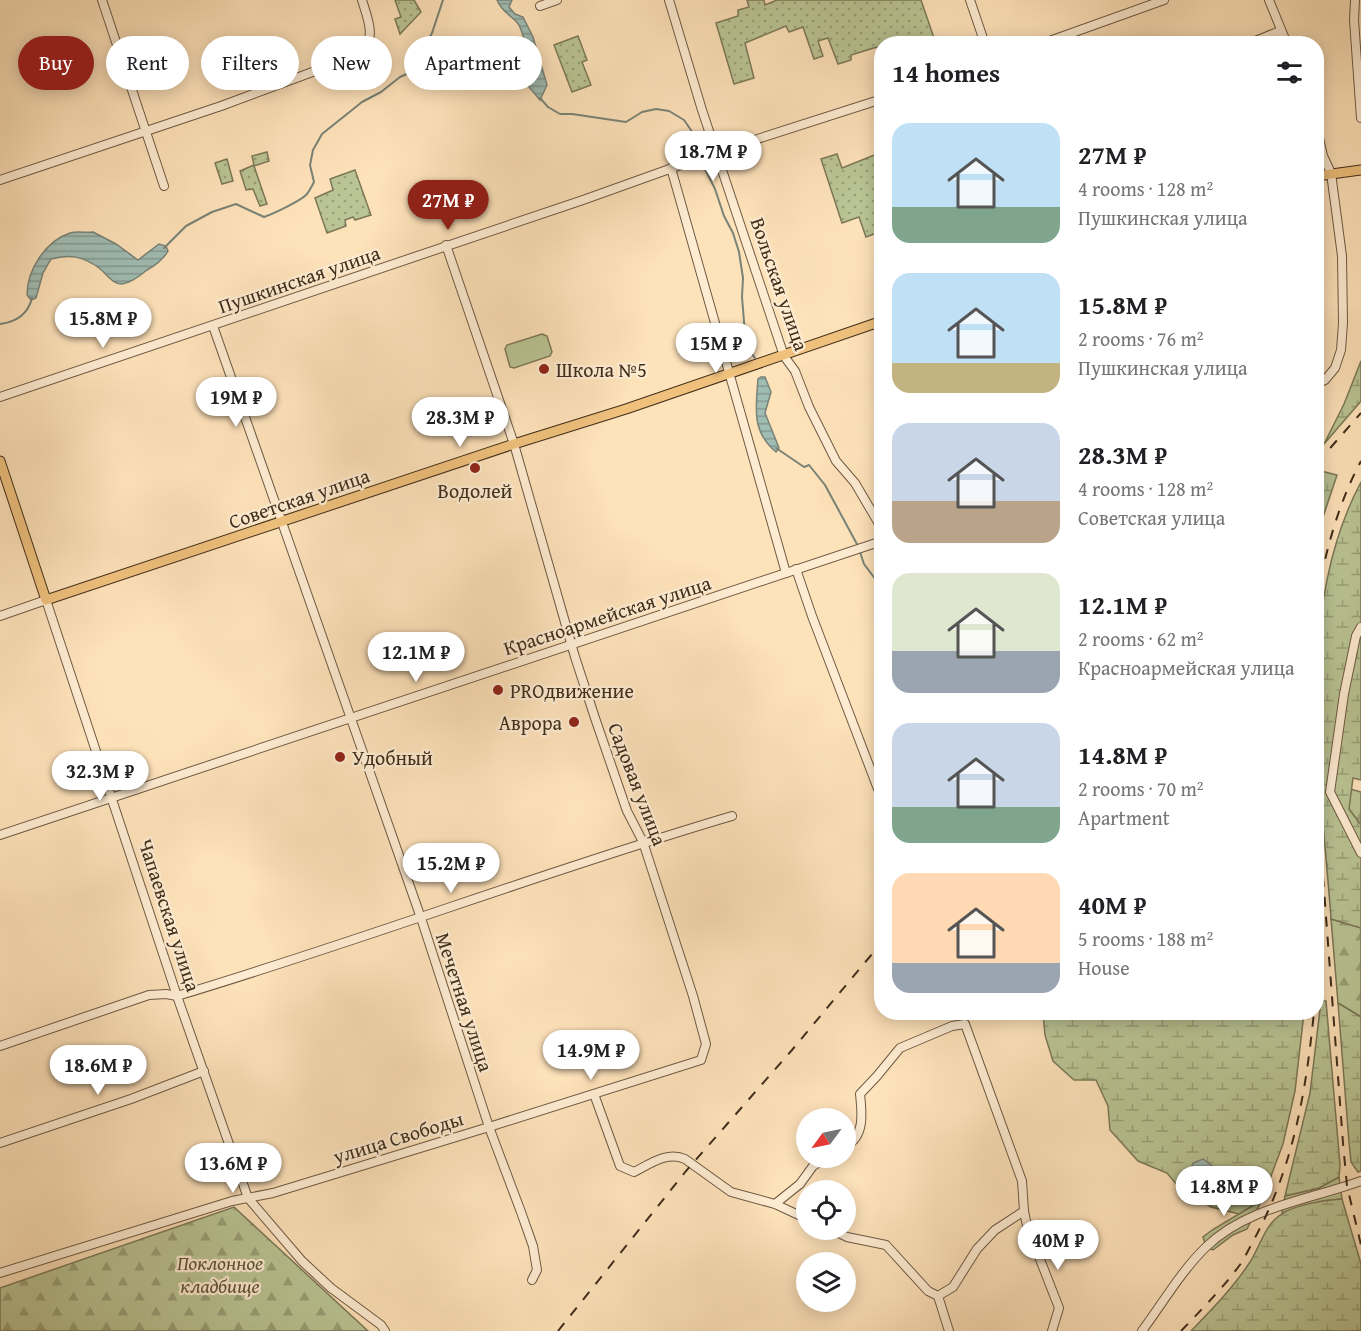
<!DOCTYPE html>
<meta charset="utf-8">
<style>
body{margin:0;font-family:"Gentium Book Plus",serif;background:#f2f2f2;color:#202124;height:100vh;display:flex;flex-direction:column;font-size:22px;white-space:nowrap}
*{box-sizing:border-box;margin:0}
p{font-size:20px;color:#757577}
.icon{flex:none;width:33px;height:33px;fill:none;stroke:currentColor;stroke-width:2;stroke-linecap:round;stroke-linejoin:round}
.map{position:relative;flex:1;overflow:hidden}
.sheet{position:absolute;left:874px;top:36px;width:450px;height:984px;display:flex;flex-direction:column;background:#fff;border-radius:24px;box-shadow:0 3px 15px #0003}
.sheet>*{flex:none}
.top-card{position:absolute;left:18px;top:36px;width:570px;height:54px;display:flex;gap:12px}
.needle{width:39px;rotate:237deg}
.tools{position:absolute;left:796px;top:1108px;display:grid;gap:12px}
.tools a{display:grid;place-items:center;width:60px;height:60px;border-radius:50%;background:#fff;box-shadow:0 3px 15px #0003;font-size:30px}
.price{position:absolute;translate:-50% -51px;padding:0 14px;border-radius:21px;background:#fff;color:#222;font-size:20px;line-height:39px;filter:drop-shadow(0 2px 3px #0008)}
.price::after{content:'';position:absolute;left:50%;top:36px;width:18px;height:14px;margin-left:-9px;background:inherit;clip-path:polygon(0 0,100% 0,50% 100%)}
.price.active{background:#8f2418;color:#fff}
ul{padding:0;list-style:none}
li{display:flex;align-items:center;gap:18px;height:150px;padding:0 18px}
li span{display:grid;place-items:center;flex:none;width:168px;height:120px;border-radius:18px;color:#555}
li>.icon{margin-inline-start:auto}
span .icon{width:72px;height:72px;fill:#fffc;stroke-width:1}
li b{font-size:26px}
h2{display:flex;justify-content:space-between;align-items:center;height:72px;padding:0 18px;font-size:26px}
.chip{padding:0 21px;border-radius:27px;background:#fff;box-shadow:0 3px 15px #0003;font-size:21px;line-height:54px}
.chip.active{background:#8f2418;color:#fff}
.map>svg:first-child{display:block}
</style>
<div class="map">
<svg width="1361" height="1331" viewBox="0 0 1361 1331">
<defs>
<pattern id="forest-firs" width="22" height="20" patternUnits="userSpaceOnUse" patternTransform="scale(1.5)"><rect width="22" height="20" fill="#bac494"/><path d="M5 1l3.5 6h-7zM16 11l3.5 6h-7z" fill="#99a078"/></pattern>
<pattern id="wetland-marsh" width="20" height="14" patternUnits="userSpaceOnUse" patternTransform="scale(1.5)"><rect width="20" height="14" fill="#bac494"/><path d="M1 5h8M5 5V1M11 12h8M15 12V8" fill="none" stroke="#99a078"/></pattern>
<pattern id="garden-dots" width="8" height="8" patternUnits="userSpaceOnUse" patternTransform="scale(1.5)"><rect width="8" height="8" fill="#bac494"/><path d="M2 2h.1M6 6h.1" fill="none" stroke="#99a078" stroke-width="1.8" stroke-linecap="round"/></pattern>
<pattern id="water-rules" width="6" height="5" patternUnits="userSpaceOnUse" patternTransform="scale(1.5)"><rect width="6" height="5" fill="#a0bdb4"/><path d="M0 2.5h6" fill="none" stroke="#849a92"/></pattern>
</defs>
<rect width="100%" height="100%" fill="#fee2ba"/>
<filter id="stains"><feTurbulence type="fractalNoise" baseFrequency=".00333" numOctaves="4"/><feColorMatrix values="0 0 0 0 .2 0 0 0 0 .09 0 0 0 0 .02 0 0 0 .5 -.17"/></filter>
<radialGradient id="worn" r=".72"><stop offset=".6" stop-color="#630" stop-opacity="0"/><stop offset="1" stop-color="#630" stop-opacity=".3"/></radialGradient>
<g fill="#bac494" stroke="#7c7858" stroke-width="1.5">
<polygon points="542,334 547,336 552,352 550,356 514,368 510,367 505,349 507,345"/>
<polygon points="1339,1177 1342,1199 1323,1201 1282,1213 1285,1196 1319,1188"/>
<polygon points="1262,1200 1247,1229 1233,1235 1213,1250 1206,1247 1203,1237 1212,1230"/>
</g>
<g fill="url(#forest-firs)" stroke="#7c7858" stroke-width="1.5">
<polygon points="1350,789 1361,792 1361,825 1349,809"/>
<polygon points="1331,919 1361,928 1361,1017 1338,1003"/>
<polygon points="234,1207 368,1331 0,1331 0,1288"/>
</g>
<g fill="url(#wetland-marsh)" stroke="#7c7858" stroke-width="1.5">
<polygon points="1361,361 1361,401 1324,444 1344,404"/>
<polygon points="1321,471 1337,475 1317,535 1317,475"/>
<path d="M1361,482V780L1353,778L1349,809L1361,825V928L1331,919C1321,778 1292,612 1361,482Z"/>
<polygon points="1321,1001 1326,1001 1340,1165 1339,1177 1319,1188 1285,1196 1310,1093"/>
<polygon points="1338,1003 1361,1017 1361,1171 1358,1172 1351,1162 1349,1142"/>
<polygon points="1043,1013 1304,1013 1295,1091 1283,1144 1262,1200 1239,1214 1211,1207 1177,1185 1167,1173 1138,1161 1110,1130 1108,1106 1096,1080 1074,1080 1053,1061 1045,1035"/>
<path d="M1342,1199L1361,1264V1331H1191C1211,1310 1232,1289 1248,1265C1259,1250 1264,1226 1280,1215C1294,1205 1324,1200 1342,1199Z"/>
</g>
<g fill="url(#garden-dots)" stroke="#7c7858" stroke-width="1.5">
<polygon points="395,0 414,0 421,12 400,34 395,19 401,17"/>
<polygon points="747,0 764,0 765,5 777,0 921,0 934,38 916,43 913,43 911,38 895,43 882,44 882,52 880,53 877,47 851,55 851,60 838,64 828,38 818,41 823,56 814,59 803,27 789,32 786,26 745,43 754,78 734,84 716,23 738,16 738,10 749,7"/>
<polygon points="578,36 587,60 582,62 591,85 572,92 554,45"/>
<polygon points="882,145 882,231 866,237 859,217 842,223 821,159 837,154 842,168 877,154 876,147"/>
<polygon points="267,152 269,161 254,166 267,204 260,206 253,189 246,190 240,171 254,165 252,156"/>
<polygon points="227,159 233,181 222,184 215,163"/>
<polygon points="355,170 371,215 355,220 353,217 345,220 346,226 327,233 315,198 333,190 330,179"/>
</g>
<g fill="url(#water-rules)" stroke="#798377" stroke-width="1.5">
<path d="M497,0H512L509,7L515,14L523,17L533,37L547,85L540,100L529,87C529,67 528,44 519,25C513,16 502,13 497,0Z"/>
<path d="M93,232L116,244L138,260L159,244L166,246L168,251C163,260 156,265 147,270C141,275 131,283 122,284C112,284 107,274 99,268C83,256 69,254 51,259L43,273L36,298L31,300L27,295C27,271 45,241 70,233C77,231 86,233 93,232Z"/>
<path d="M761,377H765L771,392L765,413L779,448L776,452C751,431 756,408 758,379Z"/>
<polygon points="1203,1159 1215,1168 1211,1179 1198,1185 1189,1173 1193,1163"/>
</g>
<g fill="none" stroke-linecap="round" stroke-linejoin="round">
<g stroke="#798377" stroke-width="2">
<polyline points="540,98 548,107 560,114 572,114 626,122 642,112 656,109 669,111 684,120 693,133 704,167 715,189 724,216 733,233 739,252 743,278 742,297 746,346 755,358"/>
<path d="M164,248L186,226L212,212L236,204L264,217C273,214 300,201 306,195C309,192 312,186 314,182L310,165L313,150L322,134L362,102L381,92L400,77L411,72L432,33L443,0"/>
<path d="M0,324C16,322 28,314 32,298"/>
<polyline points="776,448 804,467 809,465 825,485 858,546"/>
<polyline points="860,552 864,564 882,588"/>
</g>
<g stroke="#6f5a43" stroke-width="10">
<g id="minor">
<polyline points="102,0 164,186"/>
<polyline points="669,0 702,110 784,356 795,371 809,407 836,461 855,483 882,529"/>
<polyline points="970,0 985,44"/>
<polyline points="1269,0 1287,44"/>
<polyline points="1355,0 1354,20 1361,118"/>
<polyline points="540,6 557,0"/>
<polyline points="1041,44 1164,0"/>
<polyline points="1248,44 1280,31"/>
<polyline points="1317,129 1323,156 1331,173 1342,256 1343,323 1341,350 1335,368 1325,380 1317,384"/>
<polyline points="671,168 786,573"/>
<path d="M0,180L221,106L358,55C378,40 368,20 362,0"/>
<polyline points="213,326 421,918 489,1127 521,1212 533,1246 537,1270 532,1280"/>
<polyline points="0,397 583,200 717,152 882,99"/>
<polyline points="796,569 812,616 878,789"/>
<polyline points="0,616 46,600 177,996 248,1198 302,1261 331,1288 381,1325 385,1331"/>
<polyline points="1361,627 1356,636 1344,694 1330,792 1361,853"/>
<polyline points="0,835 882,541"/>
<path d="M0,1046L149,995L166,994L177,996C364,940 545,871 732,816"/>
<path d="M594,1094L620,1166L634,1172C650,1164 667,1151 685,1159L731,1192L775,1204L807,1219"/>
<polyline points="0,1143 131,1099 204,1071"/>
<path d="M846,1146C865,1136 862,1113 860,1094L877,1076L900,1048L952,1026L965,1024L1022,1181L1024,1211L995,1230L977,1249L953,1287L938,1296"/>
<polyline points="775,1204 800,1184 813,1166 826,1158"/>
<polyline points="1024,1211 1027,1226 1059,1308 1052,1331"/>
<polyline points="832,1230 847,1237 886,1245 928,1291 938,1296 949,1331"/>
<polyline points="0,1273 232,1201 273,1193 489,1127 701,1060 706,1044 693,996 643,842 627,811 595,718 575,657 514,444 446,245"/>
<path d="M1142,1331C1162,1304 1182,1270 1206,1247C1247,1207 1309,1200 1361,1181"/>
</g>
</g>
<g stroke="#3f2d1b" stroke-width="11">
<g id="major">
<polyline points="1317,176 1361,170"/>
<polyline points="0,461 46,600 514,444 626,409 882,321"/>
</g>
</g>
<use href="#minor" stroke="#feecd2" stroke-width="8"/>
<use href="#major" stroke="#efc17d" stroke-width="9"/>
<g stroke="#3f2d1b" stroke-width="2" stroke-dasharray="10 10" stroke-linecap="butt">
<polyline points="1317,463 1361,413"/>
<path d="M1317,598C1326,550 1338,504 1361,461"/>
<polyline points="1317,797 1343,1143 1347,1186 1361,1245"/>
<polyline points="558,1331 686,1171 792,1050 882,942"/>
<path d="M1181,1331C1202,1309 1224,1287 1242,1262C1247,1253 1252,1243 1257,1234C1294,1163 1306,1091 1314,1012"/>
</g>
</g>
<g fill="#8f2418" stroke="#feecd2" stroke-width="2">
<circle cx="544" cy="369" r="6"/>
<circle cx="475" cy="468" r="6"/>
<circle cx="498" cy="690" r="6"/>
<circle cx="574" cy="722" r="6"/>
<circle cx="340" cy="757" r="6"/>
</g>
<g text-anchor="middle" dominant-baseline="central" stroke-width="4.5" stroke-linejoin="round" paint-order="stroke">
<g font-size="20" fill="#3f2d1b" stroke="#feecd2">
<text transform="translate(299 279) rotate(-19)">Пушкинская улица</text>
<text transform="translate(780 284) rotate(71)">Вольская улица</text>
<text transform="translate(299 498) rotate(-19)">Советская улица</text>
<text transform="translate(607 615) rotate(-18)">Красноармейская улица</text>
<text transform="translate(638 784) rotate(69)">Садовая улица</text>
<text transform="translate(170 915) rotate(72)">Чапаевская улица</text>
<text transform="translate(465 1002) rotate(72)">Мечетная улица</text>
<text transform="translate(398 1137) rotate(-17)">улица Свободы</text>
</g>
<g font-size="20" fill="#3f2d1b" stroke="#feecd2" text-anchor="start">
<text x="556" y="369">Школа №5</text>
<text x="475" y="490" text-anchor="middle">Водолей</text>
<text x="510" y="690">PROдвижение</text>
<text x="562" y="722" text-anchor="end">Аврора</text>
<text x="352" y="757">Удобный</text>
</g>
<g font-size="20" font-style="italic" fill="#5e5339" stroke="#feecd2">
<text x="220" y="1262">Поклонное<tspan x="220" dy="23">кладбище</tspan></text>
</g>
</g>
<rect width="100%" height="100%" filter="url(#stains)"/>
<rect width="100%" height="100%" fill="url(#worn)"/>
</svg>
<div class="tools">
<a><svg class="needle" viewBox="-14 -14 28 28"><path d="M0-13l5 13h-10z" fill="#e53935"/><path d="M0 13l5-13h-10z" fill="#757577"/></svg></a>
<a><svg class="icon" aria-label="locate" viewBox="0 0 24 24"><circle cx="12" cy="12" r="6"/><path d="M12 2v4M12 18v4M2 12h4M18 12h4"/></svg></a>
<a><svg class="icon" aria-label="layers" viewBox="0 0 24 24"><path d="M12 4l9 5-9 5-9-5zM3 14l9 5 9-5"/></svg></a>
</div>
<b class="price" style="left:713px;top:182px">18.7M ₽</b>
<b class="price active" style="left:448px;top:231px">27M ₽</b>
<b class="price" style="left:103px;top:349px">15.8M ₽</b>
<b class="price" style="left:716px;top:374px">15M ₽</b>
<b class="price" style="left:236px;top:428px">19M ₽</b>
<b class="price" style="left:460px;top:448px">28.3M ₽</b>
<b class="price" style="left:416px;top:683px">12.1M ₽</b>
<b class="price" style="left:100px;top:802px">32.3M ₽</b>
<b class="price" style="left:451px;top:894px">15.2M ₽</b>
<b class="price" style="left:591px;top:1081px">14.9M ₽</b>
<b class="price" style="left:98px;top:1096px">18.6M ₽</b>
<b class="price" style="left:233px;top:1194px">13.6M ₽</b>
<b class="price" style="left:1224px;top:1217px">14.8M ₽</b>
<b class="price" style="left:1058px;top:1271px">40M ₽</b>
<div class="top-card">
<a class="chip active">Buy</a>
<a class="chip">Rent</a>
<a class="chip">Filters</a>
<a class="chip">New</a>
<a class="chip">Apartment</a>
</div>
<section class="sheet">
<h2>14 homes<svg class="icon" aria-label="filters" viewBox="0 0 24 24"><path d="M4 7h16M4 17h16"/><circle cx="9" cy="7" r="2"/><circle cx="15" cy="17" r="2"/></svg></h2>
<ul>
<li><span style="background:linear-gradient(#bfe0f5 70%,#7fa58c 0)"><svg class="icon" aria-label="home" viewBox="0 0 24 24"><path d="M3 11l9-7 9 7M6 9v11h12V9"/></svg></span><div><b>27M ₽</b><p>4 rooms · 128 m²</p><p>Пушкинская улица</p></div></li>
<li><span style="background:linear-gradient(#bfe0f5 75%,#c2b280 0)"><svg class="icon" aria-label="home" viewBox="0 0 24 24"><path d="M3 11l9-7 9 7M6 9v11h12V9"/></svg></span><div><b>15.8M ₽</b><p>2 rooms · 76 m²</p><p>Пушкинская улица</p></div></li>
<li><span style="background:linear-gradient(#c9d6e8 65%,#b9a48a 0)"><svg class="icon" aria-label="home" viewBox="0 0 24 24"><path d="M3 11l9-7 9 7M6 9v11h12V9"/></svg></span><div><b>28.3M ₽</b><p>4 rooms · 128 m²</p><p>Советская улица</p></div></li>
<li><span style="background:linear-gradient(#dfe7d0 65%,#9aa5b1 0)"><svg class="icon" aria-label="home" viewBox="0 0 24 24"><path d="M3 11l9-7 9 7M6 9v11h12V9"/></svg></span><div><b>12.1M ₽</b><p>2 rooms · 62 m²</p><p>Красноармейская улица</p></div></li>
<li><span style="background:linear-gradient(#c9d6e8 70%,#7fa58c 0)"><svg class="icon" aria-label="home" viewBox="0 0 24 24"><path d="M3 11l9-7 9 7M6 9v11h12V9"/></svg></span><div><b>14.8M ₽</b><p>2 rooms · 70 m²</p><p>Apartment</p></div></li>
<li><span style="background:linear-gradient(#ffd9b3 75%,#9aa5b1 0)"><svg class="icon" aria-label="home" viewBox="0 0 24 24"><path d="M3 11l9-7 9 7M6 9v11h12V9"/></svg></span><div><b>40M ₽</b><p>5 rooms · 188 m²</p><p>House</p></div></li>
</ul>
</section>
</div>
